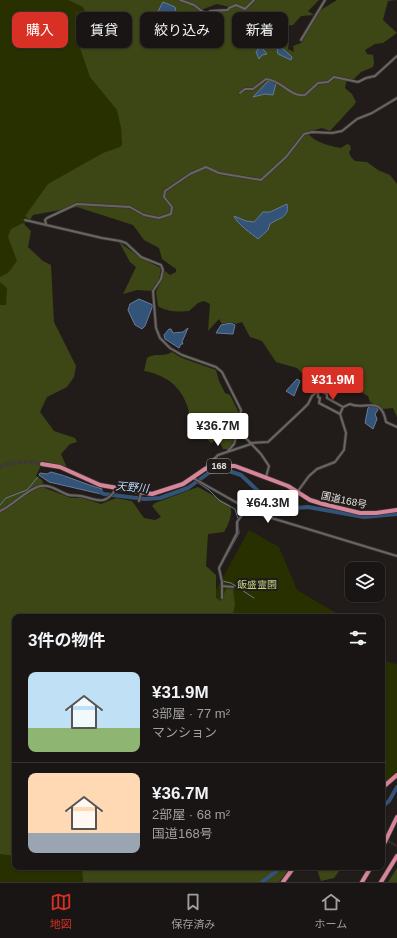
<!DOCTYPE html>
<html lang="ja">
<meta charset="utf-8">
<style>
body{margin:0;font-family:Helvetica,"Noto Sans JP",sans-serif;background:#262222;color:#f1f3f6;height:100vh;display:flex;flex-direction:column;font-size:15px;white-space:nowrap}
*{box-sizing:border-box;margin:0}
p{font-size:13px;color:#9f9fa0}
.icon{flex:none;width:22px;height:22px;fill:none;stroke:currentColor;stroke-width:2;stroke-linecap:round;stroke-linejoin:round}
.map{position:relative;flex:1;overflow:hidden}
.side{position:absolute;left:12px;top:614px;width:373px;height:256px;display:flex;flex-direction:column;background:#191514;border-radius:8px;box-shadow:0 1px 3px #0004,0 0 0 1px #373434}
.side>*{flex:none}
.guide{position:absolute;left:12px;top:12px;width:373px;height:36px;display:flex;gap:8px}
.tools{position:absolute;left:345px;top:562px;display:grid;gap:8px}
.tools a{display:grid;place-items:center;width:40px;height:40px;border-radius:8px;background:#191514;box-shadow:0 1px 3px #0004,0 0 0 1px #373434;font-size:20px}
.price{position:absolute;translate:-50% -34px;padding:0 9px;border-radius:4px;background:#fff;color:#222;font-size:13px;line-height:26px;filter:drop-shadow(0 1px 2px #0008)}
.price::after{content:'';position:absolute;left:50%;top:24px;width:12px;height:9px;margin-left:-6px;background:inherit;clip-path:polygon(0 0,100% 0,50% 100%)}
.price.selected{background:#d93025;color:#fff}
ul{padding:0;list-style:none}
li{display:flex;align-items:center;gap:12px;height:100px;padding:0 16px}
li+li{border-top:1px solid #373434}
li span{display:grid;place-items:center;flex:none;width:112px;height:80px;border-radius:8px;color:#555}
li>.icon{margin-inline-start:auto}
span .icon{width:48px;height:48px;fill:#fffc;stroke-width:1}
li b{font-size:17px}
h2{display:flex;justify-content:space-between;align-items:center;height:48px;padding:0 16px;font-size:17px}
.chip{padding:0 14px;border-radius:8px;background:#191514;box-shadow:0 1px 3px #0004,0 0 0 1px #373434;font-size:14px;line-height:36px}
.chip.selected{background:#d93025;color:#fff}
.tabs{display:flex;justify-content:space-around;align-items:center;height:56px;border-top:1px solid #373434;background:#191514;font-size:11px;color:#9f9fa0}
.tabs a{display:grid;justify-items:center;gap:2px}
.tabs .selected{color:#d93025}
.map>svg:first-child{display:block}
</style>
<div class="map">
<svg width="397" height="882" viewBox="0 0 397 882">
<rect width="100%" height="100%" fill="#211c1a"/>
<g fill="#283000">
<polygon points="0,0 92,0 153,135 34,211 24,226 14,289 0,316"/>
<polygon points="249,530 279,547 297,590 343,617 201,617"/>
<polygon points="382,661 397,664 397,772 382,786"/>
<polygon points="0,853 15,856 15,867 82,867 83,882 0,882"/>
</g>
<g fill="#3d4615">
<path d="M68,0H179L194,5L206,16L211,11L226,10L236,6L244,10L249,7L254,0H319L308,11L314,15L301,16L293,25L278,26L281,34L289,42L288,49L294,52L293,46L301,43L319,11L337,0H397L388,1L383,20L397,33L383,43L375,44L365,50L367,54L373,55L374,62L373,67L361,72L354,79H347L345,88L352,94L356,102L354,105L330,131L322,128L307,132C313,142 330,146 341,148L347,144L350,145L351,149L349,152L351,157L355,161L367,162L378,170L390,175L397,184V417L393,408L382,409L370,402L368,396L361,392L348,391L333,377L318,373H302L297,368L276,362L262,341L250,337L242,322L236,324L231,322L222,324L219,319L208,331L210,304L204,301L198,303L189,311C179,312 167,312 158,306L156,292L165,271L170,275L176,272V269L162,259L159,248L144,240L133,225L77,207L33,215L30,220L25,216L48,184L103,153L120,147L122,145L121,128L117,110L90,77L80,48L79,30L76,25H78L76,10L82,23L90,21L83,7Z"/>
<polygon points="182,0 253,0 244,9 236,5 229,7 217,4 201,10 192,3"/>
<path d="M23,223L31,231L28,247L43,261L51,265L54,322L76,366L74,377L67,387L47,397L40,412L54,431L75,438L77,442L70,444L61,454L67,468L43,461L36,476L42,480L45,488L71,498H82L101,504L116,498L132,501L144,518L155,520L161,517L152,506L155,503L198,487L230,505C233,514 229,524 224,532L208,534L206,566L216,575V598L221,601L226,589H233L235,605L232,617H213V615L202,614L197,617H15V856L0,854V305H6L7,288L0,282V277L8,273L17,261L8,237L11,229Z"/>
<polygon points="119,242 141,258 161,268 159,280 152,291 137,290 123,294 136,267 130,262"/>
<path d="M172,352L182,358L216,370L219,381L225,393L230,395L239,413L234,440L228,449H223L220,442L217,440L211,443C205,437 195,428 191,420C189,417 189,412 188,408C181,386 166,375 144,371L147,358C155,352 162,358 172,352Z"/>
<polygon points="82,867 291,867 279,882 83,882"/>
<polygon points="316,867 342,867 334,878 321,881"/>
<polygon points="397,868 397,882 388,882"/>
</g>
<g fill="#335378" stroke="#677c96">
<polygon points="163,2 175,7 178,23 166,20 163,14 156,15"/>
<polygon points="166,23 171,23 169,33 167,34 160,29"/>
<polygon points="262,48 267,54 262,55 259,59 256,52 258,49"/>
<polygon points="279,48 282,48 292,57 291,60 278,54 277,50"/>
<polygon points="268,81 276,83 273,95 265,94 253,97"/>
<path d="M287,204C290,218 278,218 270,224L268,230L258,239C252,234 237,224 234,216L246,221L254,222L263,212H270Z"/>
<polygon points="139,299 153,305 145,326 142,329 135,325 128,310 130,304"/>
<polygon points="231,323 235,325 233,334 216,333 221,325"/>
<polygon points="188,328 182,342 183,344 181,344 179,348 165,339 164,335 169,329 171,329 173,333 183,332"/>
<polygon points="297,379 300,381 294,396 286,391"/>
<polygon points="370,406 376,407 378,410 375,414 377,419 373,429 365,423 368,408"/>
<path d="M51,472C68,476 84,484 102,489L101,494L49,482L39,475L40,473L47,474Z"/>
</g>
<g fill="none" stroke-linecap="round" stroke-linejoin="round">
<g stroke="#677c96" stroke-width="1">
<polyline points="197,482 209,490 220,501 235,509 238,519"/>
<polyline points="0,505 6,498 27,490 38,477"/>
<polyline points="226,557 239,533 238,522"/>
<polyline points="222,581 231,583 254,598"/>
</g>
<g stroke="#335378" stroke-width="4">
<polyline points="97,490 104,494 145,499 160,498 188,488 210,472 226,470 241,475 273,505 283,509 308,507 364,517 397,514"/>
<polyline points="382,807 389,801 397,787"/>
<polyline points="262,882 278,870 279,867"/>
</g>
<polyline stroke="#3e3937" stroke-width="2" stroke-dasharray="2 1" stroke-linecap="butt" points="386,840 397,846"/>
<path stroke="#3e3937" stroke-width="4" stroke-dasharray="4 2" stroke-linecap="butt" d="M0,467C13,461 28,461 42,464"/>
<g stroke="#393634" stroke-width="3.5">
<g id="minor">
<polyline points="180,0 194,5 207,15 210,11 228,10 229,8 236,5 245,9 254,0"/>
<polyline points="301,40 325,0"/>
<path d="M240,93L245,89H253L266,79C282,80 289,97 305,95L318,83L328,82L334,77L358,82L366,78L375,76L397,56"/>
<polyline points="25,220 102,238 120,241 126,243 141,257 161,265 163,270 161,279 153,291 156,328 160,338 170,348 182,355 216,367 222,372 241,410 239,431 261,454 269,466 266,477"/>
<polyline points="46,224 45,220 47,218 77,204 130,207 144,215 159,218 171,214 172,207 164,197 165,191 190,174 206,167 219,173 261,180 286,157 304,134 312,132 332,133 342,131 357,119 372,113 397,98"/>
<polyline points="318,392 318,397 320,398 319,403 340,414"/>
<path d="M343,407L350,404C364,411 381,394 386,422L397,427"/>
<polyline points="250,443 268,442 302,410 308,404 312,396 319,390 327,394 327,398 343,407 340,414 346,433 344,450 335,462 317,469 309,476 298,491"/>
<polyline points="228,451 234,444 239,428"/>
<polyline points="203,470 218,455 251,444"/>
<polyline points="193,478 255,513 397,556"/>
<polyline points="139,501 141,493"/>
<path d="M0,511C14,505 27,489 40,486C51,484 59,492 69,495C73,496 77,495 81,496C98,500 105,506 116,489"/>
<polyline points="222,586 233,587"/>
<polyline points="222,598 222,582 219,568 237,533 237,522 242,515 248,510"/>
<polyline points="277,869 281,870 284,867"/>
</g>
</g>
<g stroke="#393634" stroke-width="5.5">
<g id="trunk">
<polyline points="42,464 60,467 100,485 152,494 183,484 205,469 216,466 235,466 288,486 310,500 323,504 360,513 376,513 397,510"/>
<polyline points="382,788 397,775"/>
<polyline points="382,848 397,817"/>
<polyline points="283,882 294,867"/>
<polyline points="362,882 371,867"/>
<polyline points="381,882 397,856"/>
</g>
</g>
<use href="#minor" stroke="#6a6562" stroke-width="2"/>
<use href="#trunk" stroke="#d88499" stroke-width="4"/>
</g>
<g text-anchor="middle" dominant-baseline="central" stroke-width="4" stroke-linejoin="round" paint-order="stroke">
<rect fill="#211c1a" stroke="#a7a3a1" stroke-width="1" x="207" y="459" width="24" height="14" rx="3"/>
<g font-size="9" font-weight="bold" fill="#e0dddb">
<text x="219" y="466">168</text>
</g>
<g font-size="10" fill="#e0dddb" stroke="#211c1a">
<text transform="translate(344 500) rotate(12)">国道168号</text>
</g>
<g font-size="10" fill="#becf82" stroke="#211c1a">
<text x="257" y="584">飯盛霊園</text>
</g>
<g font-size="11" font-style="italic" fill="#b5d5f9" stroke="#211c1a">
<text transform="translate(132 487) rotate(5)">天野川</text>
</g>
</g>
</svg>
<div class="tools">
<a><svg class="icon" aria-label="layers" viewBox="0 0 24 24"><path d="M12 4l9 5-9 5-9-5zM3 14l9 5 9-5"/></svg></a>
</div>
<b class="price selected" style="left:333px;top:401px">¥31.9M</b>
<b class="price" style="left:218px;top:447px">¥36.7M</b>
<b class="price" style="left:268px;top:524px">¥64.3M</b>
<div class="guide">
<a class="chip selected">購入</a>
<a class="chip">賃貸</a>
<a class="chip">絞り込み</a>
<a class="chip">新着</a>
</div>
<section class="side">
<h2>3件の物件<svg class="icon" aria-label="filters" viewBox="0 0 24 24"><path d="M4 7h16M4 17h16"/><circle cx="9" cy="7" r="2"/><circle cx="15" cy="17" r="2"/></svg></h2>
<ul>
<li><span style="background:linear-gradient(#bfe0f5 70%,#8fb573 0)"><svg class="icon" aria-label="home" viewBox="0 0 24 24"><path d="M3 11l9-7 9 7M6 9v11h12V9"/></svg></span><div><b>¥31.9M</b><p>3部屋 · 77 m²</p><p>マンション</p></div></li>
<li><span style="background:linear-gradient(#ffd9b3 75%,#9aa5b1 0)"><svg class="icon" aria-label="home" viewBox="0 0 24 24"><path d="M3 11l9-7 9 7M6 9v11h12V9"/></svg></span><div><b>¥36.7M</b><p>2部屋 · 68 m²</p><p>国道168号</p></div></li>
</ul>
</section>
</div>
<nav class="tabs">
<a class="selected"><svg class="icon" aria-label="map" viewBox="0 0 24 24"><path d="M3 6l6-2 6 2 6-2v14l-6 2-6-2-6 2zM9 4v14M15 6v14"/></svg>地図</a>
<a><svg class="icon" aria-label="saved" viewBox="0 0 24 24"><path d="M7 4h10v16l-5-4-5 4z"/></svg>保存済み</a>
<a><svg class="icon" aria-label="home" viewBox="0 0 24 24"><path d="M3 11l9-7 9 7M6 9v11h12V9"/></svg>ホーム</a>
</nav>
